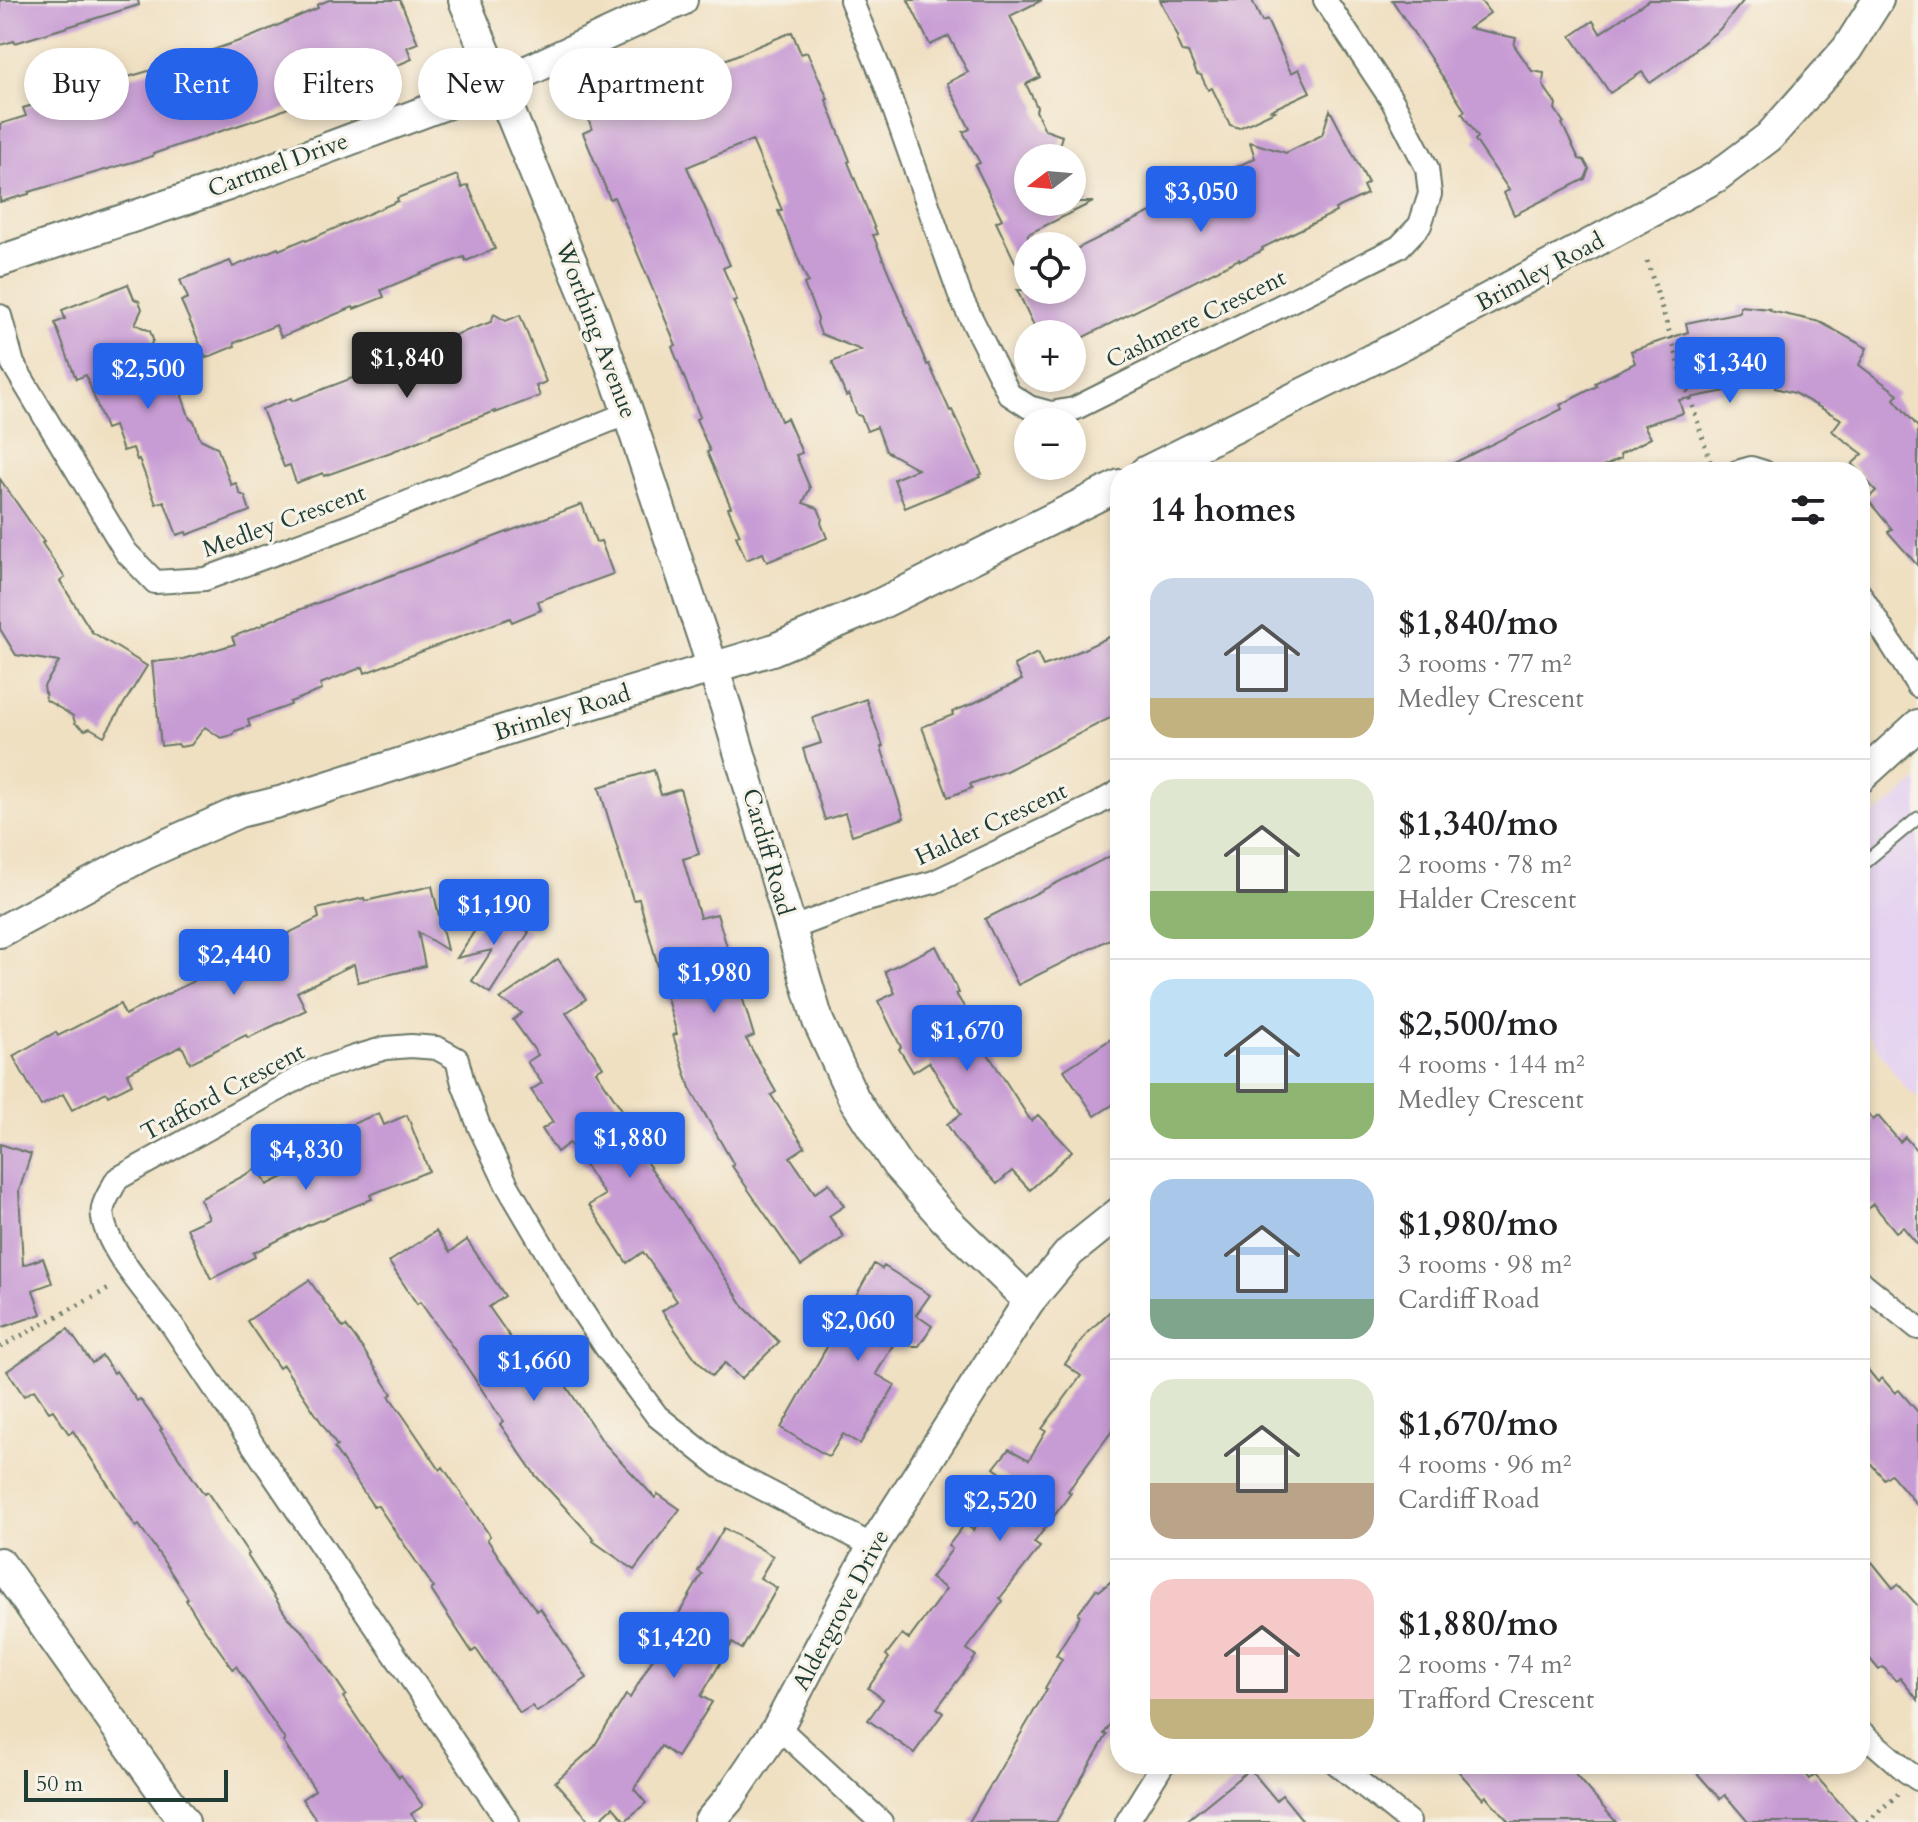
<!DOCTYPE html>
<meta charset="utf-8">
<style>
body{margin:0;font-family:Cardo,serif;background:#f2f2f2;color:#202124;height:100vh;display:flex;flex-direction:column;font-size:30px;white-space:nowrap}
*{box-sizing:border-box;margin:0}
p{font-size:26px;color:#757577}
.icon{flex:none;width:44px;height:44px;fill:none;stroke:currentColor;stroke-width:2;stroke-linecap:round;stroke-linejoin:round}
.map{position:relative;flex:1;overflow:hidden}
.sheet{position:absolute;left:1110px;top:462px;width:760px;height:1312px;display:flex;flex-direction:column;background:#fff;border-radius:32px;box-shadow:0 4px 12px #0003}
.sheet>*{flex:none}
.banner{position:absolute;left:24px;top:48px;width:760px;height:72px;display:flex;gap:16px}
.needle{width:52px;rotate:254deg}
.buttons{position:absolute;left:1014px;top:144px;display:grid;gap:16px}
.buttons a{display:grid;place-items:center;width:72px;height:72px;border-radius:50%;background:#fff;box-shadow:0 4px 12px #0003;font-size:40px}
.scale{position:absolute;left:24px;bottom:20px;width:204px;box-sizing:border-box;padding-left:8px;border:4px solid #1f3d34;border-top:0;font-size:22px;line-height:28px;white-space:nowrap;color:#1f3d34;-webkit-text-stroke:6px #f7f3e8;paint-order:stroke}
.price{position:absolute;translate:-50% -68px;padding:0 18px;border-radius:8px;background:#2563eb;color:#fff;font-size:26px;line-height:52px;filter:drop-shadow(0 2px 4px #0008)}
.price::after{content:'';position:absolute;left:50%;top:48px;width:24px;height:18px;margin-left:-12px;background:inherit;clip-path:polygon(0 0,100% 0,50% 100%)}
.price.current{background:#222;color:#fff}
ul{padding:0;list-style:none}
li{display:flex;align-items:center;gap:24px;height:200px;padding:0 40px}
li+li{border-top:2px solid #e0e0e0}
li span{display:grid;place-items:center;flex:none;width:224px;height:160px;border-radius:24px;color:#555}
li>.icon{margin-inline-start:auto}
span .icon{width:96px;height:96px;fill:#fffc;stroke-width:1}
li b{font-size:34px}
h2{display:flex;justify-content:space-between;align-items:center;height:96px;padding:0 40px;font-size:34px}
.chip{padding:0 28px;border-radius:36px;background:#fff;box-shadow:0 4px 12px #0003;font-size:28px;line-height:72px}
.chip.current{background:#2563eb;color:#fff}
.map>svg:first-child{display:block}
</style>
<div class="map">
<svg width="1918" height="1822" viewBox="0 0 1918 1822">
<rect width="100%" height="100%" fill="#f7f3e8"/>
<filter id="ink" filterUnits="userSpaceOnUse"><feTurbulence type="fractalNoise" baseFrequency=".0125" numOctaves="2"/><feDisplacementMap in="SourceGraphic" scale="16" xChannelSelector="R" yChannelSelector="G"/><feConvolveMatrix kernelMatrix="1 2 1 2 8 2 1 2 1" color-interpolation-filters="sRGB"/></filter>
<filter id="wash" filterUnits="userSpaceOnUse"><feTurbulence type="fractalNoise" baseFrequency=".006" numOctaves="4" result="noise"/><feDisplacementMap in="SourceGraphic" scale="32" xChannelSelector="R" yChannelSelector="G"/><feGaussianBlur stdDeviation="1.8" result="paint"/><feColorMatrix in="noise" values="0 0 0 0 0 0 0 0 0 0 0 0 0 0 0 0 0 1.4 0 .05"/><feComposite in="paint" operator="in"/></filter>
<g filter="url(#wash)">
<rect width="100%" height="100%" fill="#f0e0c2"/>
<polygon fill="#e5d3f1" points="1918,780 1918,1098 1903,1085 1860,1023 1860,825 1890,804"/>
<g id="blocks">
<g fill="#c79bd4">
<polygon points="0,0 138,0 139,5 15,43 14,41 0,45"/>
<polygon points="329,0 400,0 418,43 407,47 412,59 360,81 358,78 276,113 179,145 153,154 153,156 29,192 29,194 0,202 0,124 26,116 23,108 162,67 251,37 318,8 317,5"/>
<polygon points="908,0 1042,0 1010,16 1040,77 1026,84 1037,107 1036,111 1045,130 1062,136 1059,146 1065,158 1028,158 1028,202 1093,202 1028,234 1028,289 996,222 1002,219 975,165 980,163 963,132 970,129 947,83 968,72 949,36 930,45"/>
<polygon points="1160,0 1252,0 1262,22 1267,20 1291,73 1299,69 1310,92 1271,110 1275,111 1239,128 1230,125 1212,88 1208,90 1201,75 1197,74 1188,53 1182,52 1177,41 1178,36"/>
<polygon points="1392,0 1480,0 1490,13 1469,28 1516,38 1514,45 1532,71 1544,73 1543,85 1556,104 1555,109 1564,123 1562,124 1579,159 1584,160 1589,169 1585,179 1514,215 1504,193 1509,190 1475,140 1478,137 1462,113 1465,111"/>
<polygon points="1649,0 1744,0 1720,29 1673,67 1650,83 1642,72 1610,93 1571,36 1593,21 1600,33"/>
<polygon points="792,32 801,54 807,52 828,99 826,100 850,161 848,162 877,234 873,235 927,365 929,364 950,411 952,410 982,474 979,475 980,477 905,508 894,479 918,469 886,451 877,427 867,431 861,416 857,415 849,394 846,396 832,362 861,350 821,334 817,323 818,319 804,284 808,282 778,211 782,210 752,140 687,167 730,265 723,268 737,300 733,301 751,341 781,421 787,418 802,453 796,455 810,488 803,503 818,508 822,518 821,523 827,538 767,562 763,553 746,560 736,536 740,535 728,508 731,507 707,452 710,451 696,419 700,417 672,347 676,345 614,197 610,199 583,133 592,129 588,118 617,107 616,105"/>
<polygon points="1330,110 1368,183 1363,186 1367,194 1335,209 1336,212 1262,248 1263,250 1240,261 1239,259 1072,343 1072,334 1038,334 1017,290 1072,290 1072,251 1197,189 1196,187 1255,158 1250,142 1286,153 1322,135"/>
<polygon points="457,175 462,188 468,185 495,249 466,261 464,257 427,271 381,290 384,297 354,309 353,307 281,337 276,325 234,343 235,346 206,358 181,301 188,298 180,280 230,261 233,267 278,248 279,250 305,239 306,241 398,201 397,198"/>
<polygon points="128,284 134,299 139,301 142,309 135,324 150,331 153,340 134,380 174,365 184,391 182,396 190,419 194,421 200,439 217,447 231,485 236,483 240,494 245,496 250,511 187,535 186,532 177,535 164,501 156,504 139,459 137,460 133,448 123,451 114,426 106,429 86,375 76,379 55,323 65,319 62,310"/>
<polygon points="1740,306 1770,309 1770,311 1820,322 1867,348 1859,365 1898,394 1894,399 1918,427 1918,566 1888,532 1892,529 1867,499 1876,491 1852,464 1863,454 1832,431 1841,419 1794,393 1775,388 1776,384 1724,380 1726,391 1679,400 1683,413 1644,425 1651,438 1620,454 1621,458 1593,472 1436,472 1562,409 1560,405 1597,386 1595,383 1635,363 1631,351 1688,332 1686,323 1740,312"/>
<polygon points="494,314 506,321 520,315 546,382 536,386 540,396 495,413 495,411 431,435 431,436 391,452 324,476 323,473 296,483 290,465 284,467 262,409 291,398 292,401 445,343 444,339 491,322"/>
<polygon points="0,479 44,542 42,543 65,578 60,581 92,632 147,666 104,736 90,728 85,730 75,723 73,716 46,700 44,686 59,662 16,655 0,629"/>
<polygon points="582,504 596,542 601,541 613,574 538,601 541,610 512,622 510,618 365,673 363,667 320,684 322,690 290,702 291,705 248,720 250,726 235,731 233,735 221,738 205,727 191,745 180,747 178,744 161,746 152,662 183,659 235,644 232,637 265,624 264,623"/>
<polygon points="1113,635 1120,648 1120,713 1006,771 970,784 972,788 948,797 922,727 953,715 952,712 974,703 1022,680 1014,665 1037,653 1043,666 1063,659"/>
<polygon points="866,699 883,746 881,747 904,818 852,835 845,813 825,820 803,749 821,743 813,718"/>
<polygon points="654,770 661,795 680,789 699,854 683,859 700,918 717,914 754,1036 746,1039 776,1092 771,1095 805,1147 790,1157 815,1193 829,1183 844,1206 829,1216 844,1237 801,1266 732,1166 734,1165 690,1088 673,1035 677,1034 639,899 633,900 599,787"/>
<polygon points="1120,851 1120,934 1018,985 985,919"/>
<polygon points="432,886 447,950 418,932 425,966 358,982 354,964 297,992 306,1010 248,1038 246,1035 190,1063 182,1046 127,1073 132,1084 108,1096 106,1092 72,1110 63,1094 41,1106 13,1056 56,1032 58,1036 120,1004 125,1015 194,981 192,975 235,954 237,959 319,918 317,909 364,898 365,901"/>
<polygon points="490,907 529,932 490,993 472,981 492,950 457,958"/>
<polygon points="936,946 959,993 956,994 992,1051 988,1054 1031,1121 1038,1115 1072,1151 1030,1190 1012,1171 997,1184 958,1142 947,1124 961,1114 929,1062 913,1072 899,1049 901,1047 878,1001 895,993 885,971"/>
<polygon points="558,959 586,999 566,1013 603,1067 596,1071 635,1129 627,1135 675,1202 745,1308 779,1342 741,1379 725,1363 712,1376 695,1358 662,1311 677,1301 643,1252 627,1263 589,1205 605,1195 569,1143 557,1152 542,1129 553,1122 531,1090 542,1083 527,1062 538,1055 513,1020 522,1013 500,999"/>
<polygon points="1120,1033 1120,1100 1095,1116 1064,1070"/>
<polygon points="1860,1104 1873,1120 1878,1116 1900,1142 1905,1137 1918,1152 1918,1245 1903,1227 1896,1232 1873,1204 1860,1215"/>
<polygon points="379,1113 384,1125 407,1115 429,1171 370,1195 372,1199 308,1225 253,1253 255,1257 211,1279 187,1228 209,1218 200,1199 258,1168 267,1185 327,1156 320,1137"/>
<polygon points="0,1144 31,1154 19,1191 23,1265 43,1258 52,1283 33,1290 41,1314 0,1328"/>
<polygon points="436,1231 450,1252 467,1240 505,1296 489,1307 524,1357 540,1346 603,1442 655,1498 658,1494 680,1509 634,1570 593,1541 594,1539 536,1476 500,1424 503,1421 466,1366 420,1302 417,1304 389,1262"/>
<polygon points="874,1264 882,1269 884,1266 930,1295 916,1315 932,1326 919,1346 911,1346 897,1338 876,1374 895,1385 860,1444 843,1434 829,1457 781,1428"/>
<polygon points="309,1280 343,1328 346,1326 363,1349 392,1394 389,1396 404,1417 440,1470 443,1467 490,1536 487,1539 520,1588 537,1611 540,1608 587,1678 537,1712 532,1706 520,1713 476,1649 472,1652 431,1590 434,1588 378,1506 373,1506 369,1500 334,1448 337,1446 283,1365 279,1368 247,1321"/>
<polygon points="1120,1302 1120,1420 1068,1491 1071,1493 1034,1543 1040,1547 1000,1598 1003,1601 967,1649 976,1656 937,1708 943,1713 914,1753 868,1720 883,1699 868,1688 889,1658 886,1655 902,1634 909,1639 946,1589 931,1578 952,1549 948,1546 965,1524 973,1530 1010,1480 994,1468 1009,1449 1029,1460 1046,1431 1042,1429 1081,1376 1065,1364 1088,1332"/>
<polygon points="68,1329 92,1363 102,1356 114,1373 116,1371 137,1401 140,1399 162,1429 160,1430 204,1494 207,1492 249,1554 247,1555 288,1618 304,1633 346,1695 343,1697 374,1743 399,1777 401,1775 423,1806 411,1814 417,1822 318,1822 302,1799 315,1790 283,1742 285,1740 236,1666 233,1669 201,1624 186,1600 188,1598 153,1545 139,1525 136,1527 73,1431 69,1434 53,1410 49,1412 34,1390 24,1396 7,1371"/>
<polygon points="1860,1360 1878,1382 1882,1378 1895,1393 1899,1390 1918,1412 1918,1506 1891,1474 1884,1479 1860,1451"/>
<polygon points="724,1528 773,1556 760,1578 777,1588 742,1649 732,1643 701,1696 712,1702 677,1757 661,1746 634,1789 646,1803 625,1821 613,1807 597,1822 591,1822 555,1782 593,1748 626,1695 630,1698 702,1574 698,1571"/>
<polygon points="1872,1562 1893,1588 1898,1584 1918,1606 1918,1700 1900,1678 1896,1681 1883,1667 1879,1670 1860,1647 1860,1573"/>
<polygon points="1120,1574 1120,1708 1104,1734 1107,1735 1056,1822 969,1822 1047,1689 1045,1688 1062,1659 1056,1655 1080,1616 1078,1614 1096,1589 1099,1591"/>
<polygon points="1452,1764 1566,1764 1616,1822 1509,1822 1486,1796 1483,1799"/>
<polygon points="1689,1764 1797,1764 1810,1779 1815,1775 1857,1822 1748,1822 1725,1795 1720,1799"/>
<polygon points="1250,1769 1276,1800 1282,1795 1304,1822 1185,1822"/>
</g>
</g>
</g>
<g filter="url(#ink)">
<use href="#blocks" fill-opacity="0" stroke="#687666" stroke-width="2"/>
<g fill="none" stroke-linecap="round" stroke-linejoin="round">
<g stroke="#687666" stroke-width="15">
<polyline id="lane" points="1860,866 1918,818"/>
</g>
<g stroke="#687666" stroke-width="26">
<g id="street">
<polyline points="851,0 883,78 961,298 1009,394 1029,407 1051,413 1074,409 1399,247 1420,225 1430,194 1427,168 1393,102 1325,0"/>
<polyline points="0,316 13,364 126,552 155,582 205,579 352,525 628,413"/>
<polyline points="1737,472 1751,468 1764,472"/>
<polyline points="1860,594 1918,686"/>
<polyline points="790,929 867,900 934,882 1092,807 1120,791"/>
<polyline points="1860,1281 1918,1328"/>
<polyline points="778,1727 881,1822"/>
<polyline points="1860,1731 1906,1771 1918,1779"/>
<polyline points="1337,1764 1409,1822"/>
<path d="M508,1822L172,1325C153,1301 97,1238 103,1208C105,1198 113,1188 117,1179L308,1073L355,1057L386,1048L411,1046L437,1048L457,1059L463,1083L479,1126L507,1185L576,1302L605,1346L657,1416L721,1467L873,1546"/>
<polyline points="1127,1822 1163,1764"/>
</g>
</g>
<g stroke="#687666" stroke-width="34">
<g id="secondary">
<polyline points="464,0 592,312 628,413 726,707 818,1021 854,1099 897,1165 944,1218 1029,1301"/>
<polyline points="0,261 228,185 499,84 682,0"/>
<polyline points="1145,472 1405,343 1716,177 1769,137 1847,49 1878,0"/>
<polyline points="1860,778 1918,725"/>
<polyline points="0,932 145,854 239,812 283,801 517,726 772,650 874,607 1120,485"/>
<polyline points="0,1563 184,1822"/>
<polyline points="709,1822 729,1799 778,1727 873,1546 1029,1301 1070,1252 1120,1212"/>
</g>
</g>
<g stroke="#687666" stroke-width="5" stroke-dasharray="2 6" stroke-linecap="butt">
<polyline points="1647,261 1713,471"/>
<polyline points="0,1347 112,1287"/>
<polyline points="1867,1822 1898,1794"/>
</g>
<use href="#lane" stroke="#fff" stroke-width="11"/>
<use href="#street" stroke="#fff" stroke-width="22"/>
<use href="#secondary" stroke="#fff" stroke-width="30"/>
</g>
</g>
<g text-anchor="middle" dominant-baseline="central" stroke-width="6" stroke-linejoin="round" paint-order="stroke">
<g font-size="24" fill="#1f3d34" stroke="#f7f3e8">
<text transform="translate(278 165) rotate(-20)">Cartmel Drive</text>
<text transform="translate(1540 272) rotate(-28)">Brimley Road</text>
<text transform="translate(1196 319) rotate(-26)">Cashmere Crescent</text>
<text transform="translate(596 330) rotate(69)">Worthing Avenue</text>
<text transform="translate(284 521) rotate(-20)">Medley Crescent</text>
<text transform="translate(562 713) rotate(-17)">Brimley Road</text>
<text transform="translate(991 824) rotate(-25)">Halder Crescent</text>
<text transform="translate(768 852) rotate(74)">Cardiff Road</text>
<text transform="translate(223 1092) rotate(-28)">Trafford Crescent</text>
<text transform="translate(841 1610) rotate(-62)">Aldergrove Drive</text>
</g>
</g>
</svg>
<div class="buttons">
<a><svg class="needle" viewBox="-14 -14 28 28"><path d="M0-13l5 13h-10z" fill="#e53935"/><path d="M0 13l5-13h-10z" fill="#757577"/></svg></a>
<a><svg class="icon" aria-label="locate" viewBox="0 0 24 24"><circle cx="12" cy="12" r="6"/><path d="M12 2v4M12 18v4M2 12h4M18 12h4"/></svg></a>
<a>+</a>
<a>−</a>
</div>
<div class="scale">50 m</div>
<b class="price" style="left:1201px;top:234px">$3,050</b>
<b class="price current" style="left:407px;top:400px">$1,840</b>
<b class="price" style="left:1730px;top:405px">$1,340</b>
<b class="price" style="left:148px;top:411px">$2,500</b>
<b class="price" style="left:494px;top:947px">$1,190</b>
<b class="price" style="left:234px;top:997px">$2,440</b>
<b class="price" style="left:714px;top:1015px">$1,980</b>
<b class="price" style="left:967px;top:1073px">$1,670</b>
<b class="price" style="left:630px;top:1180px">$1,880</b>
<b class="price" style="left:306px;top:1192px">$4,830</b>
<b class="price" style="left:858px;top:1363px">$2,060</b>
<b class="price" style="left:534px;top:1403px">$1,660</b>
<b class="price" style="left:1000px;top:1543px">$2,520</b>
<b class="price" style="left:674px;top:1680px">$1,420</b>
<div class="banner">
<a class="chip">Buy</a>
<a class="chip current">Rent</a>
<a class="chip">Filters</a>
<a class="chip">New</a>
<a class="chip">Apartment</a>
</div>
<section class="sheet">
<h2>14 homes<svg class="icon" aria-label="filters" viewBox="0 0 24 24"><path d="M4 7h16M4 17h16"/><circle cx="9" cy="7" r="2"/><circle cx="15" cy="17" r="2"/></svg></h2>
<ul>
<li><span style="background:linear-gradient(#c9d6e8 75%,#c2b280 0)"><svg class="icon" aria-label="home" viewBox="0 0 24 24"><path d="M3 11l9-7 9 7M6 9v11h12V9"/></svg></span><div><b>$1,840/mo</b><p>3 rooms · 77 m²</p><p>Medley Crescent</p></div></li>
<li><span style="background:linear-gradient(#dfe7d0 70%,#8fb573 0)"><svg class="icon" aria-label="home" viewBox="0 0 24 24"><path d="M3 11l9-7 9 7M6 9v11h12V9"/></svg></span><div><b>$1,340/mo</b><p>2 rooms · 78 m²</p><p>Halder Crescent</p></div></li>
<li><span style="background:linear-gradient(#bfe0f5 65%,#8fb573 0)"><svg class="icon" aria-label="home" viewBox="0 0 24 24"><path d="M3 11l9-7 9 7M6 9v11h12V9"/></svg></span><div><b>$2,500/mo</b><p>4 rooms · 144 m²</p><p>Medley Crescent</p></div></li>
<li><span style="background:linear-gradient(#a9c7e8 75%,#7fa58c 0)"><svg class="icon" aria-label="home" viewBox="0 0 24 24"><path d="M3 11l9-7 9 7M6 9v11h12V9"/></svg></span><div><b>$1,980/mo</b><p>3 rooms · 98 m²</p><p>Cardiff Road</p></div></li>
<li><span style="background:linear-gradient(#dfe7d0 65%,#b9a48a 0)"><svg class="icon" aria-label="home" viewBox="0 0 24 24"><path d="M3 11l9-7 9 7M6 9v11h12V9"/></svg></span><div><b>$1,670/mo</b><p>4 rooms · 96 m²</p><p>Cardiff Road</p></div></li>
<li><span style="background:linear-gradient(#f6c9c9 75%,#c2b280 0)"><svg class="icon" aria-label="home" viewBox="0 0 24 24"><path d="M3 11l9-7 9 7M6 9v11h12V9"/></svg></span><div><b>$1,880/mo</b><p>2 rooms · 74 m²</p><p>Trafford Crescent</p></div></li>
</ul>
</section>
</div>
